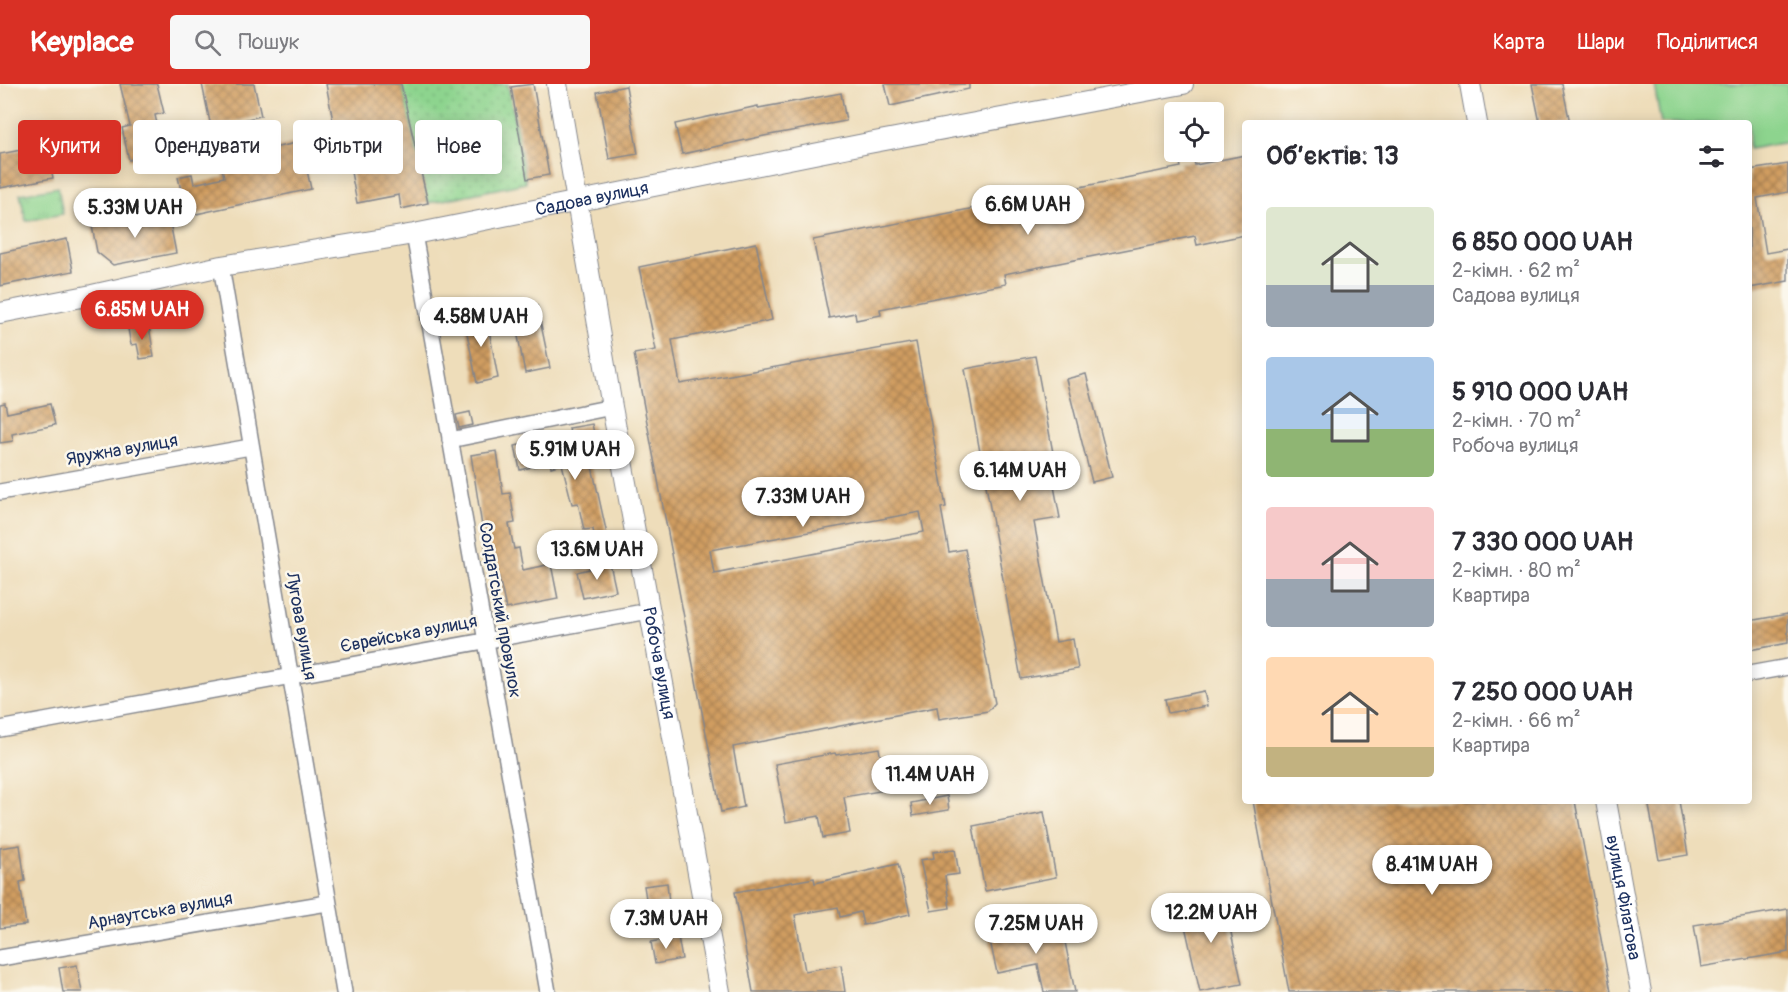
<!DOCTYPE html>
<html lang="uk">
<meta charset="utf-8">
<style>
body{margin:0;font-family:Pangolin,sans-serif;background:#f7f7f7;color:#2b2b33;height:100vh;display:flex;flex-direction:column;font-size:22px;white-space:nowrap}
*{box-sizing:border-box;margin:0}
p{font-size:20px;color:#7c7c81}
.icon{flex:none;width:33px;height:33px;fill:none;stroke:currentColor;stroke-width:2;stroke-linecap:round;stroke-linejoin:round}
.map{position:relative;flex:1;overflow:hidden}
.panel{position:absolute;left:1242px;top:36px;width:510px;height:684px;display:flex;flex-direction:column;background:#fff;border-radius:6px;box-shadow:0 3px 15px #0003}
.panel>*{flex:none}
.banner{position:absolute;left:18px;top:36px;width:570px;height:54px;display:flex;gap:12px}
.controls{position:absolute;left:1164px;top:18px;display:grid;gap:12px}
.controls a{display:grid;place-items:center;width:60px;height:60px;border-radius:6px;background:#fff;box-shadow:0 3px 15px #0003;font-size:30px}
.price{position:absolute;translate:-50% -51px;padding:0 14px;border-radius:21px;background:#fff;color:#222;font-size:20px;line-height:39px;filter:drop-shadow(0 2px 3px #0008)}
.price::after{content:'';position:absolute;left:50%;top:36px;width:18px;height:14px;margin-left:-9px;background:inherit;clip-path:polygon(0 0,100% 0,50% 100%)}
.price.selected{background:#d93025;color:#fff}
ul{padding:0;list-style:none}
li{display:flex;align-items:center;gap:18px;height:150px;padding:0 24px}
li span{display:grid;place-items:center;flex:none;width:168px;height:120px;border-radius:6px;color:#555}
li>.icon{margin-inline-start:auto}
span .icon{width:72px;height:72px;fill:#fffc;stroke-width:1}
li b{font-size:26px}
h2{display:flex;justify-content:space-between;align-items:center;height:72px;padding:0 24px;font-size:26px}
.chip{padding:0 21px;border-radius:6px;background:#fff;box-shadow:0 3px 15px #0003;font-size:21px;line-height:54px}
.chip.selected{background:#d93025;color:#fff}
header{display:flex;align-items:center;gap:36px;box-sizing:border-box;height:84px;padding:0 30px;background:#d93025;color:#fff}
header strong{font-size:28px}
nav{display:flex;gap:33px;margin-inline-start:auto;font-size:21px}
.search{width:420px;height:54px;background:#f7f7f7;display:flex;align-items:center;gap:15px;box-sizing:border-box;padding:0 21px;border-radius:6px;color:#7c7c81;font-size:22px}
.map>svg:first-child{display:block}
</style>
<header>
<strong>Keyplace</strong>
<div class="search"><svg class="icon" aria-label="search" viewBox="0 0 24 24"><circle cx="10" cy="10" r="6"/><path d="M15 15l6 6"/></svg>Пошук</div>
<nav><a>Карта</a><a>Шари</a><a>Поділитися</a></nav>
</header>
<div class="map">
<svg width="1788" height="908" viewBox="0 0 1788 908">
<defs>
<pattern id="grass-tufts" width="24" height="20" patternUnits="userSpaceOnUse" patternTransform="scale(1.5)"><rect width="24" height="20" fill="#8dd48e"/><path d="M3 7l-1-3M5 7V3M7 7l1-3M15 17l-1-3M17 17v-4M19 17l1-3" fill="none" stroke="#79b67d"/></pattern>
<pattern id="garden-dots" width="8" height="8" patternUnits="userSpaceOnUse" patternTransform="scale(1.5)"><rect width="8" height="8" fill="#8dd48e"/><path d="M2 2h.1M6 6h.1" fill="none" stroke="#79b67d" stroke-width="1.8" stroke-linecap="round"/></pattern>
<pattern id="building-cross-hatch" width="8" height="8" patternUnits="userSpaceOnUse" patternTransform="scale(1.5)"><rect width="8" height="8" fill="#d09d60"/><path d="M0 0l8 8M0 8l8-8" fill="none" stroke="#a88052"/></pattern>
</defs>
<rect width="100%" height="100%" fill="#fbf7ec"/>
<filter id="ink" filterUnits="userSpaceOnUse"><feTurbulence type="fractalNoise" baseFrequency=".0167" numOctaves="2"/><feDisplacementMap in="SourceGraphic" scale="12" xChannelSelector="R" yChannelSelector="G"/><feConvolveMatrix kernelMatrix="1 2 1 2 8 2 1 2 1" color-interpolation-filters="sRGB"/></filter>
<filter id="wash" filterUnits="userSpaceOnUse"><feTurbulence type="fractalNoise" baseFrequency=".008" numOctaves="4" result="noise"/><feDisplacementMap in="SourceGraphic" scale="24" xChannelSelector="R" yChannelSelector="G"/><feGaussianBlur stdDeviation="1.35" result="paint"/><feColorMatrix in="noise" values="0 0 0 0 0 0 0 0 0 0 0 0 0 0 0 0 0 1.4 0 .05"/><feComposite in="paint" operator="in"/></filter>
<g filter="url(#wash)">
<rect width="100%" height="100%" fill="#eeddba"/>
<polygon fill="url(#grass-tufts)" stroke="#548276" stroke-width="1.5" points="58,103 63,130 26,137 20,110"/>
<polygon fill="url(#garden-dots)" stroke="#548276" stroke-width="1.5" points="401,0 508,0 526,99 428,119"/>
<polygon fill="#8dd48e" stroke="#548276" stroke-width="1.5" points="1654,0 1788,0 1788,58 1749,65 1749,39 1661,39"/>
<g id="blocks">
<g fill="url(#building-cross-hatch)" fill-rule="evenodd">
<polygon points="120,0 157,0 164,29 155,31 163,68 129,76 122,44 130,42"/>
<polygon points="202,0 254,0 261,32 211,43"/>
<polygon points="326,0 401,0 428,119 401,125 399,111 357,119 344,52 336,53"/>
<polygon points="533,0 549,91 527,95 511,3"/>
<polygon points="885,0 969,0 969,5 890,22"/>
<polygon points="1532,0 1562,0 1570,39 1540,39"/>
<polygon points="626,2 638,70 609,75 597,8"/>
<polygon points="841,9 846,37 764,52 682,70 675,40 758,22 758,24"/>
<polygon points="301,58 311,105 187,132 178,93 192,90 194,100 224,93 221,80 242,75 241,71"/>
<polygon points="47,61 53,94 0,104 0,70"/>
<polygon points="1245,71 1245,151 1197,161 1195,152 1004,190 1006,200 880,225 881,231 856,236 855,229 829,234 813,156 1181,83 1180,79 1194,77 1195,81"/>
<polygon points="1788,80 1788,108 1757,114 1766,169 1788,165 1788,197 1749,204 1749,86"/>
<polygon points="168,128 176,169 113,181 97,168 92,142"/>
<polygon points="67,155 73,187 0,202 0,169"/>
<path d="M756,159L772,236L672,256L680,300L916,258L946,423L941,424L949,468L965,465L995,619L988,627L939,635L937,623L733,663L744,723L721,728L634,270L656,266L639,183ZM920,428L924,448L714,489L710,466Z"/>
<polygon points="537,221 550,284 525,289 513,226"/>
<polygon points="486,230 498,294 477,299 464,234"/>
<polygon points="149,242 154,273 140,275 137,260 131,261 128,245"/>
<polygon points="1035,272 1059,401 1054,402 1060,434 1034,438 1056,558 1073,555 1078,585 1021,595 965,285"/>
<polygon points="1086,290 1112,393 1092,398 1066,295"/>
<polygon points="5,319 7,329 50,320 55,341 12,350 13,357 0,359 0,320"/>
<polygon points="470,328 473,341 459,344 456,331"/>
<polygon points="592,340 596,358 587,360 608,455 612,454 617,478 600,481 593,445 584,446 578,419 572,420 562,380 551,383 550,378 520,386 515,362 544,355 545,364 571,358 569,344"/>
<polygon points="497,367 503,410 510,409 515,439 509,440 514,465 519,464 523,486 551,480 558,515 506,525 497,484 491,485 486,468 471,371"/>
<polygon points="610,480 616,507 583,514 577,488"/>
<polygon points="1788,530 1788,559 1749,566 1749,537"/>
<polygon points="1204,607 1207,622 1168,629 1165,615"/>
<polygon points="879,664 886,706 844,713 850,749 823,754 819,732 786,738 775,680 835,669 836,671"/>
<polygon points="947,712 949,726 913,732 911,719"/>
<polygon points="1253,717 1575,717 1611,908 1289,908"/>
<polygon points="1648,717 1679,717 1688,771 1659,776"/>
<polygon points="1044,728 1056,793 985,807 973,742"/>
<polygon points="20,761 25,797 20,798 26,841 0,844 0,764"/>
<polygon points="955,765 959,790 945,792 950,824 931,827 920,776 934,774 933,768"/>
<polygon points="898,780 910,830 863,841 860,828 840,833 838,823 795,831 805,887 841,881 845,908 753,908 735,808 814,794 815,799"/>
<polygon points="667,799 669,818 647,821 644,802"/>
<polygon points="1223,811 1242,900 1200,908 1180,820"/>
<polygon points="1788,825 1788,868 1701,883 1694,841"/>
<polygon points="1061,838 1075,908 1044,908 1038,881 997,889 989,852"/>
<polygon points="678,853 682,875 655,880 651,858"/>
<polygon points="77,881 82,908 63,908 59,884"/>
</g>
</g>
</g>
<g filter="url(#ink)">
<use href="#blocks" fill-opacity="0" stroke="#84868c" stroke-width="1.5"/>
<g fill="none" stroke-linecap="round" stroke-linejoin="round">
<g stroke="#84868c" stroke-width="18">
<g id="minor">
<polyline points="414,150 548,908"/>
<polyline points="221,182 344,908"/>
<polyline points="450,356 612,323"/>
<polyline points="0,408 250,363"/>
<polyline points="1749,590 1788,583"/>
<polyline points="0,645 649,527"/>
<polyline points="0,874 327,819"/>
</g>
</g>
<g stroke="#84868c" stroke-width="22">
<g id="tertiary">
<path id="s1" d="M557,0L612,323L720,908"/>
<polyline points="1470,0 1477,39"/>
<path id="s2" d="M0,229L92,211L221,182L414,150L869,59L1183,0"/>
<path id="s3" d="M1606,717L1641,908"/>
</g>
</g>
<use href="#minor" stroke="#fff" stroke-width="15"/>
<use href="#tertiary" stroke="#fff" stroke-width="20"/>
</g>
</g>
<g text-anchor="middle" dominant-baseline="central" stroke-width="5" stroke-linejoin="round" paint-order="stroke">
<g font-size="18" fill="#1b2f5e" stroke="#fbf7ec">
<text stroke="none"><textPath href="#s2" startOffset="603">Садова вулиця</textPath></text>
<text transform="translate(122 366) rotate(-10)">Яружна вулиця</text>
<text transform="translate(500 526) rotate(80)">Солдатський провулок</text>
<text transform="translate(301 542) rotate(80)">Лугова вулиця</text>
<text transform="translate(409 550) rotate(-11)">Єврейська вулиця</text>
<text stroke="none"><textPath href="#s1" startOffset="588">Робоча вулиця</textPath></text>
<text stroke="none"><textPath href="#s3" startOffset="98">вулиця Філатова</textPath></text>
<text transform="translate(160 827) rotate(-10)">Арнаутська вулиця</text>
</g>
</g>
</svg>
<div class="controls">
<a><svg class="icon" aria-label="locate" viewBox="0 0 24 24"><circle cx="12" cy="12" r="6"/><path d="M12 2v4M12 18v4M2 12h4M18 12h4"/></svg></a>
</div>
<b class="price" style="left:1028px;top:152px">6.6M UAH</b>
<b class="price" style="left:135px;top:155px">5.33M UAH</b>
<b class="price selected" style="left:142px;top:257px">6.85M UAH</b>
<b class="price" style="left:481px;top:264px">4.58M UAH</b>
<b class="price" style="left:575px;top:397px">5.91M UAH</b>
<b class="price" style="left:1020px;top:418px">6.14M UAH</b>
<b class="price" style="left:803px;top:444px">7.33M UAH</b>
<b class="price" style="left:597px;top:497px">13.6M UAH</b>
<b class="price" style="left:930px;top:722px">11.4M UAH</b>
<b class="price" style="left:1432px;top:812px">8.41M UAH</b>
<b class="price" style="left:1211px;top:860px">12.2M UAH</b>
<b class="price" style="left:666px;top:866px">7.3M UAH</b>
<b class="price" style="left:1036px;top:871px">7.25M UAH</b>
<div class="banner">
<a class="chip selected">Купити</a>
<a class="chip">Орендувати</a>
<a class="chip">Фільтри</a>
<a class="chip">Нове</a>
</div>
<section class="panel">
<h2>Об’єктів: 13<svg class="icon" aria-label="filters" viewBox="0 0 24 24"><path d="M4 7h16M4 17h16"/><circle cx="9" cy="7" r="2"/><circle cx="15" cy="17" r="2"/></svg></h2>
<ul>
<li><span style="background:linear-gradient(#dfe7d0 65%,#9aa5b1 0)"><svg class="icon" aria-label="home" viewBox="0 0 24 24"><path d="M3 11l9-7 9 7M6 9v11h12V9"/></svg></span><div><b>6 850 000 UAH</b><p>2-кімн. · 62 m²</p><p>Садова вулиця</p></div></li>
<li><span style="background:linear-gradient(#a9c7e8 60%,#8fb573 0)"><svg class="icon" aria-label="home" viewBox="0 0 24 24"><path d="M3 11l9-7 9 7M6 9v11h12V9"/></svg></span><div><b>5 910 000 UAH</b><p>2-кімн. · 70 m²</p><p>Робоча вулиця</p></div></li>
<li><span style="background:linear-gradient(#f6c9c9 60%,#9aa5b1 0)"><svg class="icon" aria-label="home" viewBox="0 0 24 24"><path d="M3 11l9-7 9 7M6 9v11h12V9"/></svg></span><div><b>7 330 000 UAH</b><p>2-кімн. · 80 m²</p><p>Квартира</p></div></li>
<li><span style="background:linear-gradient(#ffd9b3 75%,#c2b280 0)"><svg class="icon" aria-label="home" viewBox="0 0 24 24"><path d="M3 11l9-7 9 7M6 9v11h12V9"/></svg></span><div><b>7 250 000 UAH</b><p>2-кімн. · 66 m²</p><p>Квартира</p></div></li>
</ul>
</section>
</div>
